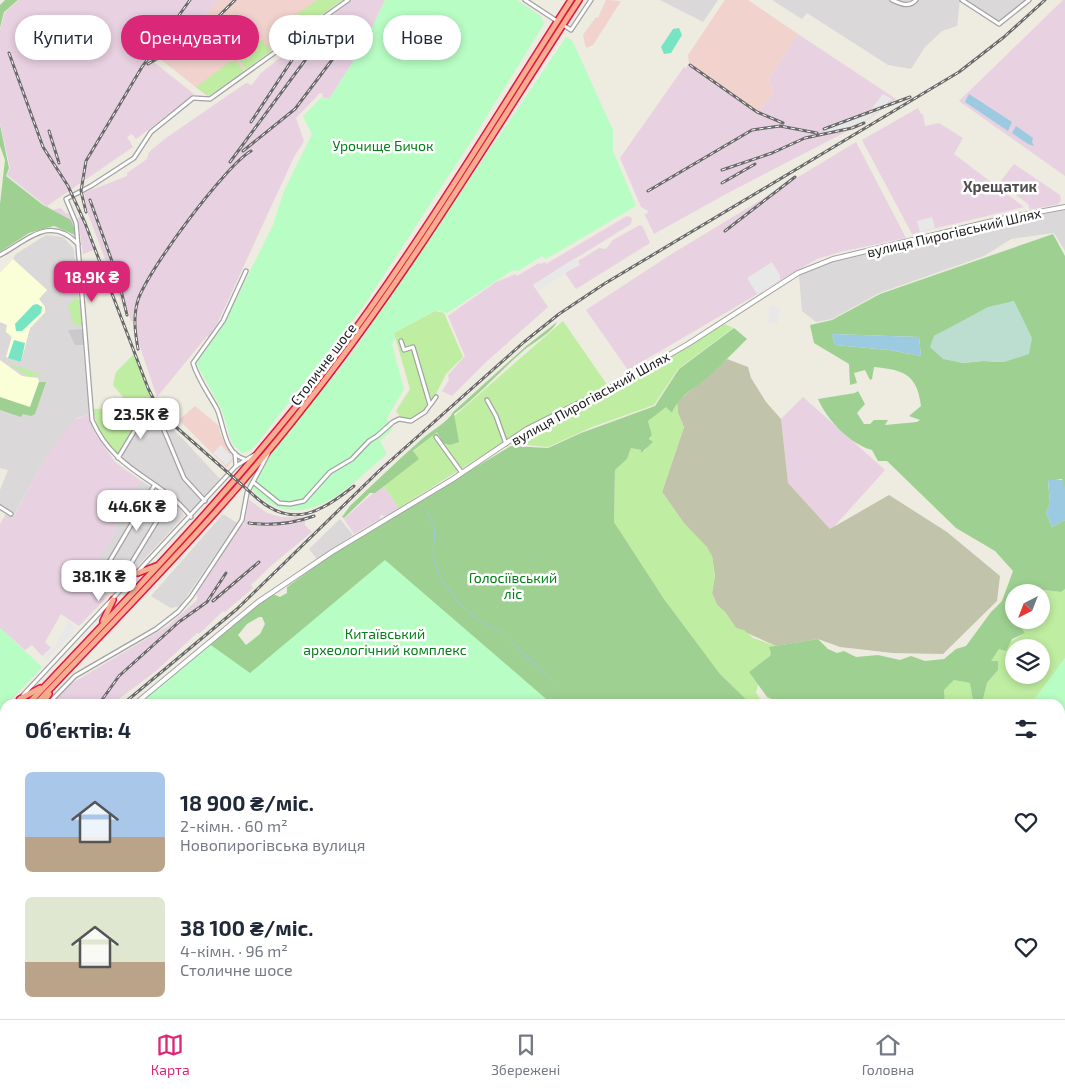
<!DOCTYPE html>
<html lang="uk">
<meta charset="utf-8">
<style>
body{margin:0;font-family:"Exo 2",sans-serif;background:#f6f6f7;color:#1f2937;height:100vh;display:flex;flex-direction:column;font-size:19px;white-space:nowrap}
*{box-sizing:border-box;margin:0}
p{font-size:16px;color:#747a83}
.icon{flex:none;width:28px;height:28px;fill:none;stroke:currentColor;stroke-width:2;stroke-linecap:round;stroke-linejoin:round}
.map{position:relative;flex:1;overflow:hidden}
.details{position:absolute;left:0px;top:699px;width:1065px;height:321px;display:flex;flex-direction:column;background:#fff;border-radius:15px 15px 0 0;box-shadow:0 2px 8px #0003}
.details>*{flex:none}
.top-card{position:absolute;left:15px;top:15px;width:500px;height:45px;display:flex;gap:10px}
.needle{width:32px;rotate:222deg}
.controls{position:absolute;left:1005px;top:584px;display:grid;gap:10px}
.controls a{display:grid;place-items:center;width:45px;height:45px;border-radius:50%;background:#fff;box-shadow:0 2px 8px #0003;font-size:25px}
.price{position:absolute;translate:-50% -42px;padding:0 11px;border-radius:10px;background:#fff;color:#222;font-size:16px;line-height:32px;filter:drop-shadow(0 1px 2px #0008)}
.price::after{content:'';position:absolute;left:50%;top:30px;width:15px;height:11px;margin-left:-8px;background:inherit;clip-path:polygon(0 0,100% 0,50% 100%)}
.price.on{background:#db2777;color:#fff}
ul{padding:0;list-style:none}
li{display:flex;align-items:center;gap:15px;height:125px;padding:0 25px}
li span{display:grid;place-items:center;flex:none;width:140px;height:100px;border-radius:8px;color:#555}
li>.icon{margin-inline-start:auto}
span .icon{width:60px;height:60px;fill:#fffc;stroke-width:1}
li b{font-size:21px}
h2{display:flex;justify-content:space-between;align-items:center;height:60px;padding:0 25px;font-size:21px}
.chip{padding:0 18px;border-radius:22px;background:#fff;box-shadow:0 2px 8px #0003;font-size:18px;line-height:45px}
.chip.on{background:#db2777;color:#fff}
.tab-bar{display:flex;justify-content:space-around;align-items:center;height:70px;border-top:1px solid #e0e1e3;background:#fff;font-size:14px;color:#747a83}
.tab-bar a{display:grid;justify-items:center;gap:2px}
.tab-bar .on{color:#db2777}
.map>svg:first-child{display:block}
</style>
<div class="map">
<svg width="1065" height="1019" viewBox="0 0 1065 1019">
<rect width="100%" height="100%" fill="#eeebe0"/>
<g fill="#dad8d8">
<polygon points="660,0 718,0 703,22"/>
<polygon points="772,0 960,0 957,26 942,31 925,47 911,69 888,65 807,13 802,19"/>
<polygon points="965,0 1025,0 999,22"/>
<polygon points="1065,210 1065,251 1054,233 1011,239 984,256 879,293 832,319 816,322 802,311 799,275 835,261 982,226"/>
<polygon points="46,235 63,237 74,249 89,414 77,418 44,460 11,521 4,517 8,511 0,505 0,490 8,470 0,468 0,322 7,325 6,332 23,349 30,328 45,313 45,307 39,299 47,290 13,259 16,254"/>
<polygon points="152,410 180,436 220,479 190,512 182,503 133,468 123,458 123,453"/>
<polygon points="140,480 171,500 182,511 184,516 125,580 96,563 117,529 115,525"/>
<polygon points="223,514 237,523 180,606 171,608 151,596"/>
<polygon points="340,519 353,535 317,559 309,549"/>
<polygon points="5,814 5,1015 92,1015 86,1019 0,1019 4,1012 0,1008 0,819"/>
<polygon points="96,1015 287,1015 296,1019 90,1019"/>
</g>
<g fill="#f1d2cd">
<polygon points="219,0 342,0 207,96 154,54 165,41 177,43"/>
<polygon points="606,0 621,1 593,45 586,48 583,35 596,17 598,18"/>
<polygon points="725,0 748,0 798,34 768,80 774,92 759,111 689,63 688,55"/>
<polygon points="195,406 219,426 220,433 233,459 227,468 179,420"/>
</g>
<g fill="#e8d1e1">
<polygon points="19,0 219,0 177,43 171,47 165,42 154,54 148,52 146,56 194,94 192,96 136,139 132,134 127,137 133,147 47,206 53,210 61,208 65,213 71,214 76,226 74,233 58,224 2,239 46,206 7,175 10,168 0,123 0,30 5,12"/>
<polygon points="352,0 385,0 365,43 329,99 322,97 323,93 319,94 296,118 304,141 294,157 218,322 209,337 207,336 157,397 138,341 136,321 131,321 127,308 124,309 88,214 84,193 127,176 127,173 147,159 149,152 166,138 246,83 252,85 261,73"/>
<polygon points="1063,0 1065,0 1065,176 959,101"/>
<polygon points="798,34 896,99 865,122 726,194 654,234 644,213 647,214 648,211 641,207 620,158 684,67 686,68 689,63 759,111 774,92 768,80"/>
<polygon points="918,108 921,114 923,114 925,126 939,123 963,138 954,154 1024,207 912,234 862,140"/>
<polygon points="856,142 906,238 840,252 817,259 628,370 586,310 670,255"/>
<polygon points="1014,164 1060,195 1061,200 1058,204 1030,210 1028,204 1000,182"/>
<polygon points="81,216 94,250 83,254 78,218"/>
<polygon points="627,216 632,218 631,224 533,285 548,307 486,362 452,396 442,391 449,380 448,375 465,356 448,316 496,282 516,274 517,276 539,263 540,264 545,262 546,264"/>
<polygon points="640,225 643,227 650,243 576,289 565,273 580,265 578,261 599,248 606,249 613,240"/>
<polygon points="803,397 885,470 831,530 788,483 781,419"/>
<polygon points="89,414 93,430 115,462 140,480 115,525 117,529 95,565 101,570 93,582 109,595 79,626 61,614 45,642 51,648 42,656 32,645 25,650 0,628 0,524 4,517 12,520 44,460 72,421"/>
<polygon points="381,486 384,487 399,508 386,516 380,515 380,519 354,534 344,519"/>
<polygon points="249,500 267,513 281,517 305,517 305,525 312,532 273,564 251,585 253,588 225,612 223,611 199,634 197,633 156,671 112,704 51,704 69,685 168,626 197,600 197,593 242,524 244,525"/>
<polygon points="5,753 5,794 0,798 0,758"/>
</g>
<g fill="#fbffd8">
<polygon points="13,259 47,290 39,299 45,307 45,312 30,328 21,362 6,357 12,336 6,332 7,325 0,322 0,273"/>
<polygon points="0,360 22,376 38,378 39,382 28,412 0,402"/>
</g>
<polygon fill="#cacaca" points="83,329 84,345 75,345 68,330"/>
<polygon fill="#c1c3ab" points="727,359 748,367 751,378 766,402 781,419 788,483 830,529 889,495 947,532 1000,576 997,601 943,654 893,653 840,647 818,639 776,646 736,628 725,612 717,605 712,593 715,576 712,556 683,522 662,492 684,427 678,413 677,402"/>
<g fill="#bfeda1" fill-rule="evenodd">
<polygon points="317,0 342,0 296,33 286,22"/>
<polygon points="261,39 271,51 246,69 239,60 240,55"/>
<polygon points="231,61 236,61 244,71 209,96 196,87"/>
<polygon points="74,297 80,301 82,326 74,326 68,304 74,301"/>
<polygon points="435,311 444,313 463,357 446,374 428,410 410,421 401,418 396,411 410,389 394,333"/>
<polygon points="563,321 610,389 725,324 733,328 678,369 654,405 592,427 548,447 502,443 399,508 380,481"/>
<path d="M134,354L154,404L148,408L119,455C107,442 94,427 94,409L112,408L123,397L113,385L116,372Z"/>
<polygon points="8,363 42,375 29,377"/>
<polygon points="677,402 678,413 684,427 662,492 683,522 707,547 712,556 715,576 712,593 717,605 725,612 736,628 744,630 753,638 776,646 770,656 749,672 758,684 756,693 764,704 751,704 720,674 664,599 614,522 615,470 627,459 631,448 645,451 652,435 648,421 666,406 672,413"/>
<path d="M1034,589L1061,592L1065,589V658L1031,704H945L944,690L954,680L970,683L973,701L998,670L990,661L999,649L1025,633L1017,623L1020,620H1041V592H1031ZM1014,648H1041V675H1014Z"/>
</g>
<g fill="#9ed191" fill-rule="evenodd">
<polygon points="5,0 18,0 4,12 0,28 0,5"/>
<polygon points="0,125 9,168 6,176 43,205 71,220 77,236 54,226 29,233 0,252 0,204 5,160 0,146"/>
<path d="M1053,234L1065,256V500L1062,479L1048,481L1050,503L1046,513L1052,527L1065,520V589L1061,592L1035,589L1031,592H1014V602L1010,603L1014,605V620H1020L1018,623L1025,633L1012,639L1006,651L999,649L991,661H998V670L987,683L982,702L973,701L970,683L954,680L944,690L945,704H784L767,697L749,672L770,656L771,653L769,647L818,639L828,649L837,653L844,651L856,657L878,655L900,660L911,656L925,661L944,659L956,649L966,646L991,612L1002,601L1013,571L995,551L956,528L887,461H878L872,450C850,444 827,420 818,399L855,393L858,391L865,404L857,413L864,424H870L874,420H888L885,425L917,422L920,420L909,416L921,406C917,374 904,370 874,367L872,379L870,380L865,370L854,373L857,383L850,385L849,364L814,343L810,325L832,320L880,294ZM1013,301L1022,319L1004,362L983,361L962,363L934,336ZM832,334L919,337L921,356L889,350L835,345Z"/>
<path d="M557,322C552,333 532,343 522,352C499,372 479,395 454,414L459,442L450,445L443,443L437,432L413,451L419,459L375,493H370L344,518L342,517L350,506C374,483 397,461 422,439C431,431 448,422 453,412L525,347Z"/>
<path d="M734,328L747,339C735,351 723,363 710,375C696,388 680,394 672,413L666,407L648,421L652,435L649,439L653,442L641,453V450L631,448L627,459L615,470L614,522L664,599L720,674L751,704H139L262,600L273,594L280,597L287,593V587L332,554L511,446L548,448L581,433L655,406L679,369ZM259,617H262L265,624L260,634L246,645L238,635L247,624Z"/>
<polygon points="39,382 46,382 35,414 31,416 23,414 21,417 0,410 0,397 30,407"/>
<polygon points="221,1015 270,1015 277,1019 222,1019"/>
<polygon points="433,1015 984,1015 985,1019 432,1019"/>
</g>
<polygon fill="#bcded1" points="1014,301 1032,338 1029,354 1004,362 983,361 962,363 943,359 930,347 934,336 988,307"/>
<g fill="#b8fdc4">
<polygon points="385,0 517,0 541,16 544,24 472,140 363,307 255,446 249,451 242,453 232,443 222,410 196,363 224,324 273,225 284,191 312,134 303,116 322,97 329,99 365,43"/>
<path d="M566,37L572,40L613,130V151L636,206L546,259L542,256L518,271L513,270L447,313L436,310L394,333L395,339L392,344L404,389L387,418L393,429L380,441L387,454C357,478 320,523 277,507C265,502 256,493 246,484L351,355Z"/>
<polygon points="385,560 552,704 137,704 208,643 250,673"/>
<polygon points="0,628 42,667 0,712"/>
<polygon points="1065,658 1065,1019 971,1019 970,1015 1060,1015 1060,704 1031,704"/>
<polygon points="291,1015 445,1015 445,1019 294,1019"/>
</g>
<g fill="#77e4c4">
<polygon points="679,28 682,35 671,53 664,54 661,47 673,29"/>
<polygon points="37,304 42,307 41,313 22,331 16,331 15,324 33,305"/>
<polygon points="14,340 25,343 21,362 8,358"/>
</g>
<g fill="#e8e8e8">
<polygon points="883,94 892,99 865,122 851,128 827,132 823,130 869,112"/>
<polygon points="932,217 935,228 920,232 917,221"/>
<polygon points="575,258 579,264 539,291 534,284"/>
<polygon points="772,262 780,275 780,280 757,294 747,278"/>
<polygon points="770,305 780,307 777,324 768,322"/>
<polygon points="221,445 233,458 226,465 213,453"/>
<polygon points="101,571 114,578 104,591 93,582"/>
<polygon points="68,621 76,629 47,660 43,656 55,647"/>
</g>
<g fill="#9ccae0">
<polygon points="969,94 1012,122 1008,131 965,102"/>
<polygon points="1016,126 1033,138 1032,142 1034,146 1028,144 1012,133"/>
<polygon points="832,334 919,337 921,356 889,350 835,345"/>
<polygon points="1048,480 1062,480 1065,488 1065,520 1052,527 1046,513 1050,503"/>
</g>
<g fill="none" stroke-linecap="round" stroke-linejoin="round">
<g stroke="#9ccae0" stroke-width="1">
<polyline points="427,511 435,529 433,555 439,575 459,603 481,622 501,632 555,684"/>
<polyline points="0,802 5,798"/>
<polyline points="751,1015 756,1019"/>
<polyline points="739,1019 740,1015"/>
</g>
<g stroke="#a3a3a3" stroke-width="5.5">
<g id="minor">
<polyline points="525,0 557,21"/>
<path d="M892,0C901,4 909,8 916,0"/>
<polyline points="962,0 999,24 1029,0"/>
<polyline points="563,25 571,30 591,0"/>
<path d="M0,255C27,241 50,214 78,244"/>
<polyline points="487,400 496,416 506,444"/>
<polyline points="431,404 436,397"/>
<polyline points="436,437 462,473"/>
<polyline points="235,453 236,466"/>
<polyline points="118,458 147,410 151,408 158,416 184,478 205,501"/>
<path d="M244,459C224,453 224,425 217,409C209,394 198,380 193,363L223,321L246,271"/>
<polyline points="253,482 279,503 290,504 304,501 330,472 352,459 369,441 377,436 393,422 399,419 411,421 425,412 430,405 413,347 404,350 401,341"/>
<polyline points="0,507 11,514"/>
<path d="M191,517C161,478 115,473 92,420L77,234L76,223L66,199L91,186L134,158L151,132L193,98L210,99L348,0"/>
<polyline points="105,569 154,486"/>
<polyline points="121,580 171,498"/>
<polyline points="23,695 236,466 254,455"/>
<polyline points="48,704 75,676 156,629 178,612 191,597 242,520 247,493 268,454"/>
<polyline points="289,1015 293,1019"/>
<polyline points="88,1019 94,1015"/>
</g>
</g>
<g stroke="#a3a3a3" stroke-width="6">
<g id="tertiary">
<polyline points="135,704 258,602 332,552 453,479 527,429 631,377 688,344 798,273 833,259 1001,219 1065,207"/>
<polyline points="0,817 5,813"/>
</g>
</g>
<g stroke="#5d7500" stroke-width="7">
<g id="secondary">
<polyline points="15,704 20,699"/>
<polyline points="0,720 5,715"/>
<polyline points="0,754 5,749"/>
<polyline points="0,900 5,913"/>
<polyline points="68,1015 69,1019"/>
</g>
</g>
<g stroke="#e31649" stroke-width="8">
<g id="trunk">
<polyline points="138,573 156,566"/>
<polyline points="103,621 113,600"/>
<polyline points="20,699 40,688"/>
<path d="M28,704C133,593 239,483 331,362C418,247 493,121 571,0"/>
<path d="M36,704C127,607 221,513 303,408C405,280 490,137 579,0"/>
<polyline points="42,704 49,694"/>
<polyline points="0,733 5,728"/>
<polyline points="0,742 5,737"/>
</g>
</g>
<use href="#minor" stroke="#fff" stroke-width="3"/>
<use href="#tertiary" stroke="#fff" stroke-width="4"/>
<use href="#secondary" stroke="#f2feae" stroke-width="4.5"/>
<use href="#trunk" stroke="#f6ae8f" stroke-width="5"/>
<g stroke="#6a6a6a" stroke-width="3">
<g id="rail">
<path d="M9,53L43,147L68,186L85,223L148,388L158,408L168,420L258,499C294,530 324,510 354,486"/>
<polyline points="148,64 202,33 235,0"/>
<polyline points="690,65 757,112 783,123"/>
<polyline points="251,122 298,51"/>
<polyline points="824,129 910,97"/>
<polyline points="49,131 59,163"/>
<polyline points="243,151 295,109 344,44"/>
<polyline points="230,162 326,32"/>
<polyline points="722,170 772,153 805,138 852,128 864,123"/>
<polyline points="722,183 755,164"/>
<polyline points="648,191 752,130 780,126 817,133"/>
<polyline points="90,200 118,278 127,315"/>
<polyline points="86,212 81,191 86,161 142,67 190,0"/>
<polyline points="725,231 795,177"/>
<path d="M138,349C135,332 133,316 138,300C148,270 225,166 251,151"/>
<path d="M249,523C272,526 292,524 314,516"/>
<polyline points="213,601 259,562"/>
<polyline points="99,704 119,676 179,622 207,602 226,573"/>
<polyline points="123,704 237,609 380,470 524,342 559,314 604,284 959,72 1004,37 1045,0"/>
<polyline points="0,807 5,803"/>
</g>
</g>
<use href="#rail" stroke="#fff" stroke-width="1" stroke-dasharray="4" stroke-linecap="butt"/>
</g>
<g text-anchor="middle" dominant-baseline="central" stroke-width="5" stroke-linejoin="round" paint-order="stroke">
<g font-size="14" fill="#038019" stroke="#fff">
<text x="383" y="145">Урочище Бичок</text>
<text x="513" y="577">Голосіївський<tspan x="513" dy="16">ліс</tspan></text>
<text x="385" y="633">Китаївський<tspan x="385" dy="16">археологічний комплекс</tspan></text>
</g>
<g font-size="14" fill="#1c1c1c" stroke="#fff">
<text transform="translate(954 232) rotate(-13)">вулиця Пирогівський Шлях</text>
<text transform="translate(323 364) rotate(-53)">Столичне шосе</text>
<text transform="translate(590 398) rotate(-29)">вулиця Пирогівський Шлях</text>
</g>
<g font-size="15" font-weight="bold" fill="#4f4f4f" stroke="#fff">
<text x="1000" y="186">Хрещатик</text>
</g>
</g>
</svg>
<div class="controls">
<a><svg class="needle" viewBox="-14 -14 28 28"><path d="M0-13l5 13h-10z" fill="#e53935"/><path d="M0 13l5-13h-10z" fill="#747a83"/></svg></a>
<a><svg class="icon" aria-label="layers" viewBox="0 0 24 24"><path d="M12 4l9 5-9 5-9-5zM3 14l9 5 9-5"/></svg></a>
</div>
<b class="price on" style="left:92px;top:303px">18.9K ₴</b>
<b class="price" style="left:141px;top:440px">23.5K ₴</b>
<b class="price" style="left:137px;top:532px">44.6K ₴</b>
<b class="price" style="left:99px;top:602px">38.1K ₴</b>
<div class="top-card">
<a class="chip">Купити</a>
<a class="chip on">Орендувати</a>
<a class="chip">Фільтри</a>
<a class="chip">Нове</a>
</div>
<section class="details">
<h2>Об’єктів: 4<svg class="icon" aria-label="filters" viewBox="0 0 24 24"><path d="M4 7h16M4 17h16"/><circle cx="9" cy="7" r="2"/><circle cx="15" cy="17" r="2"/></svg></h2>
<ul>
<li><span style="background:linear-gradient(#a9c7e8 65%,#b9a48a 0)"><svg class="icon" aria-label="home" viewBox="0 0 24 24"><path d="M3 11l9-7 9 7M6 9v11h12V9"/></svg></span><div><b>18 900 ₴/міс.</b><p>2-кімн. · 60 m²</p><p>Новопирогівська вулиця</p></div><svg class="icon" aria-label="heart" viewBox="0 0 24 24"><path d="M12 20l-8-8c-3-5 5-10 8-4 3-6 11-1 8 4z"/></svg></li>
<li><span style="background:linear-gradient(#dfe7d0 65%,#b9a48a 0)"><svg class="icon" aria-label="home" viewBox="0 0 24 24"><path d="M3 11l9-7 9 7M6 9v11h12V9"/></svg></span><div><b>38 100 ₴/міс.</b><p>4-кімн. · 96 m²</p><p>Столичне шосе</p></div><svg class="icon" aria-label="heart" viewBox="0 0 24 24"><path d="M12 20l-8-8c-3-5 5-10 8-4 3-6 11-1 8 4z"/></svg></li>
</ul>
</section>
</div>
<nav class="tab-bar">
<a class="on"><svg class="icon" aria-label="map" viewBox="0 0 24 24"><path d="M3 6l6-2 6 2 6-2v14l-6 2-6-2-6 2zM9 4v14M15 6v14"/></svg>Карта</a>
<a><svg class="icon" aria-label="saved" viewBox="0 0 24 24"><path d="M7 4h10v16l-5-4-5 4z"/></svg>Збережені</a>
<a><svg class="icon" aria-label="home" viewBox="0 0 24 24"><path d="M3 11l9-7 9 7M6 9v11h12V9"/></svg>Головна</a>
</nav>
